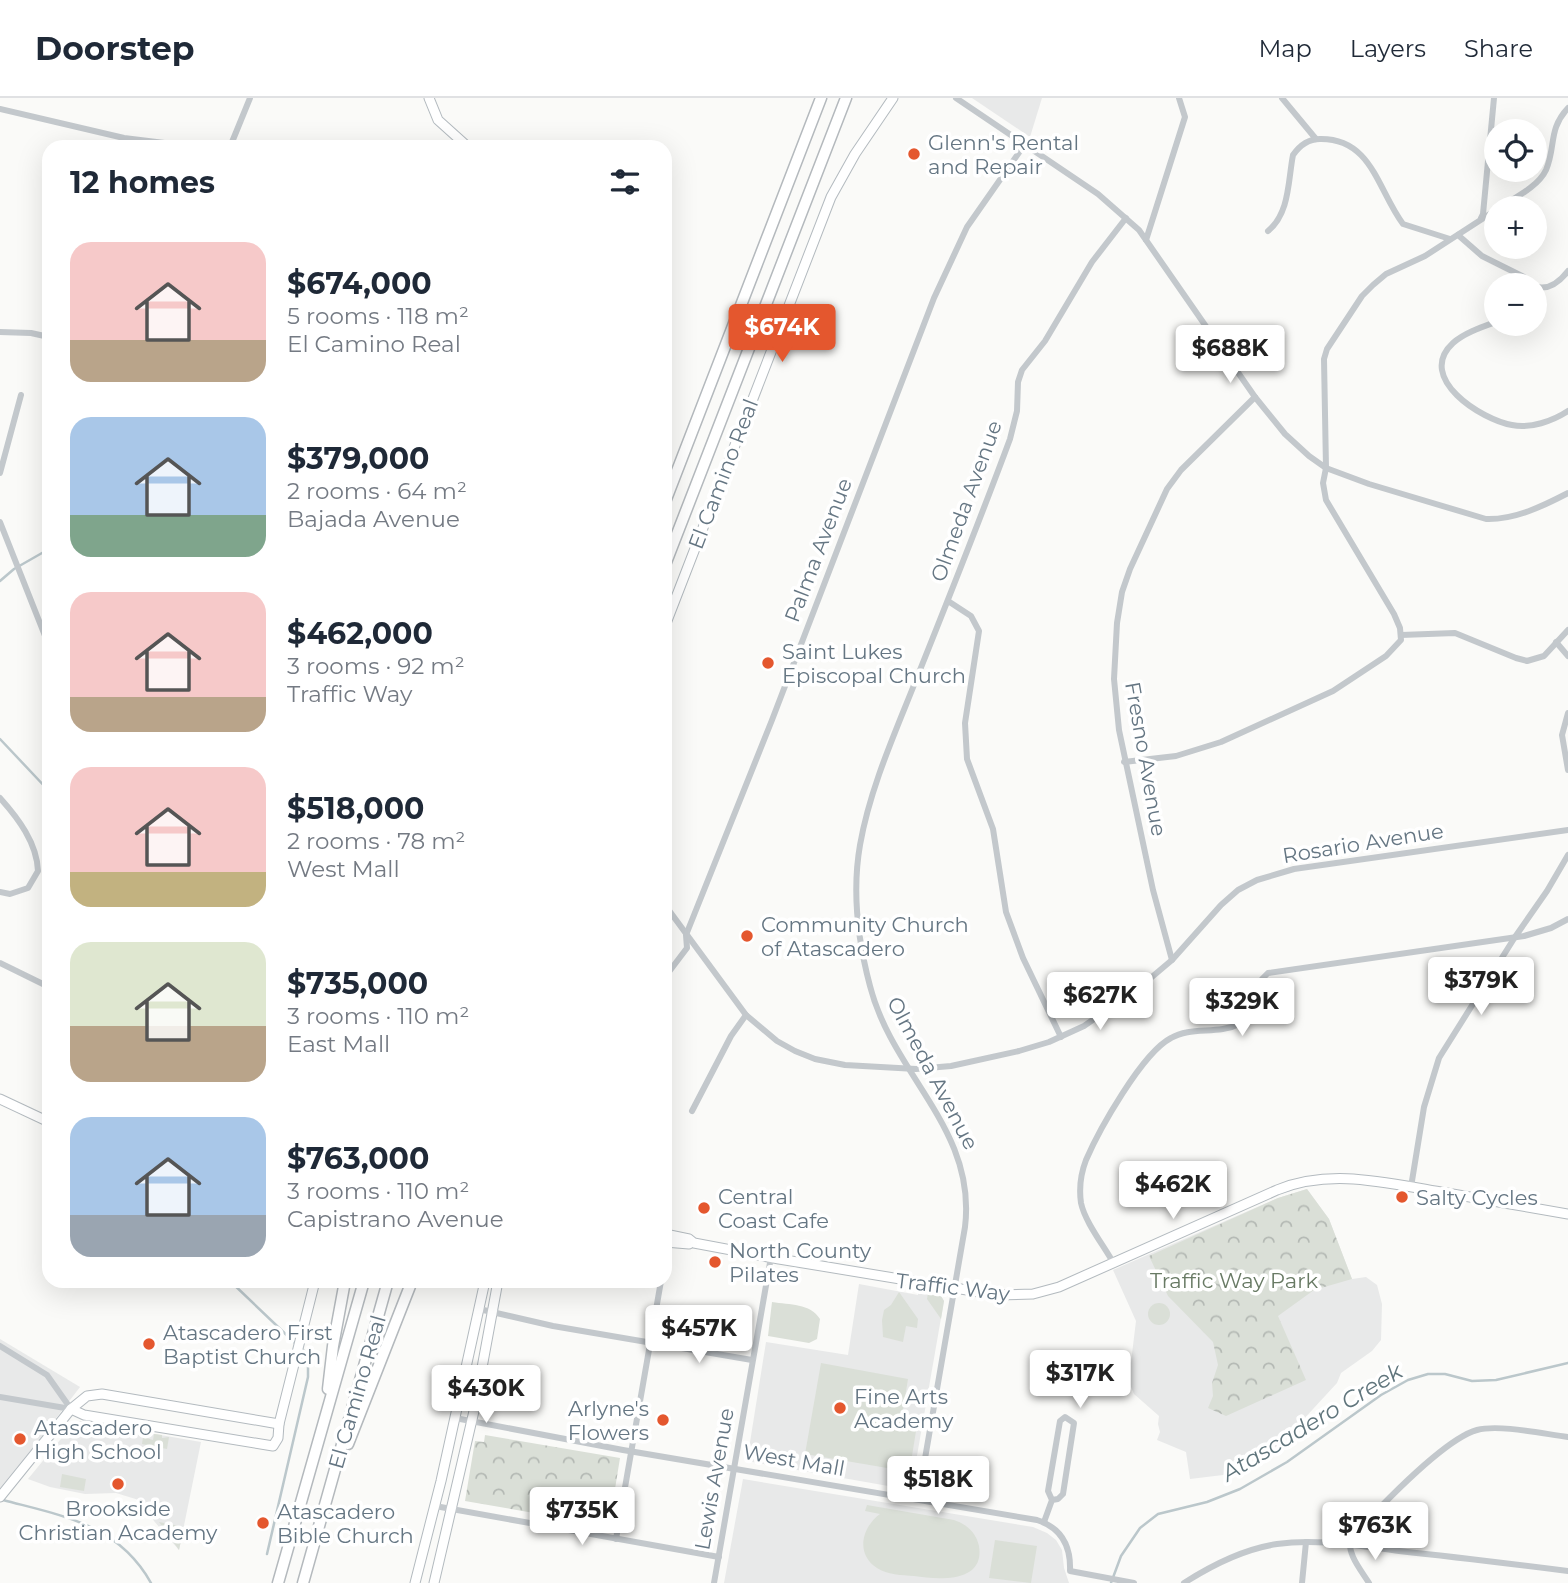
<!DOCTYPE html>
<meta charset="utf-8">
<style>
body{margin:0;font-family:Montserrat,sans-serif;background:#f2f2f3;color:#1f2937;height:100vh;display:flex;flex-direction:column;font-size:26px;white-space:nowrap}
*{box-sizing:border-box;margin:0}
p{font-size:23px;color:#747a83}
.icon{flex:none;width:38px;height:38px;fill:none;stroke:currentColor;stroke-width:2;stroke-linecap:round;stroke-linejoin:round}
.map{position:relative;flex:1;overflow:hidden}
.sheet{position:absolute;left:42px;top:42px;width:630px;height:1148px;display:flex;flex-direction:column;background:#fff;border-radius:21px;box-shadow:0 7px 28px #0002}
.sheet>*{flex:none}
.controls{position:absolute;left:1484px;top:21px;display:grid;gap:14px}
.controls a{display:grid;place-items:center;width:63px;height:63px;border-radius:50%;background:#fff;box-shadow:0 7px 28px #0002;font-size:35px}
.price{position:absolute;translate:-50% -60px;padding:0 16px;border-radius:7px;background:#fff;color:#222;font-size:23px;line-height:46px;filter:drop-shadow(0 2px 4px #0008)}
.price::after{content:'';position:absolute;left:50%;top:42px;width:21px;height:16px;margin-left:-10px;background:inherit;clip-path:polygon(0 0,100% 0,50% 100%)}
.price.selected{background:#e4572e;color:#fff}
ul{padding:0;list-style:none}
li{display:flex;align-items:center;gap:21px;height:175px;padding:0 28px}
li span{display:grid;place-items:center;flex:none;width:196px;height:140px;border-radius:21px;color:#555}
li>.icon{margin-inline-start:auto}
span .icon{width:84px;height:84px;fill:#fffc;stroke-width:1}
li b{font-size:30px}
h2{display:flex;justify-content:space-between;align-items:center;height:84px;padding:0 28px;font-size:30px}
header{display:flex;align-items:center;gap:42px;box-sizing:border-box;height:98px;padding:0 35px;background:#fff;border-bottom:2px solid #e0e1e3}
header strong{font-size:33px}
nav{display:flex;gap:38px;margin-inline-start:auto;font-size:24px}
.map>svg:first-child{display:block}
</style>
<header>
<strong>Doorstep</strong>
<nav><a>Map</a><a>Layers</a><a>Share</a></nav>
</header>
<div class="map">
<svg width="1568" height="1485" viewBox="0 0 1568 1485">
<defs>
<pattern id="park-crowns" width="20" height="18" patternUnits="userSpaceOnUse" patternTransform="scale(1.75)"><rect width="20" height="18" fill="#dadfd7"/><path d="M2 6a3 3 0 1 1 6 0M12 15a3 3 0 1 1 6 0" fill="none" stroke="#b4b9b4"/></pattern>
</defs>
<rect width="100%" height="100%" fill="#fafaf8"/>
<g fill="#e8e9e9">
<polygon points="972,0 1042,0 1030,39"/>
<polygon points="1307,1091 1329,1121 1352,1181 1366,1179 1377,1187 1382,1206 1381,1242 1372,1253 1341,1275 1337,1285 1278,1349 1266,1348 1249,1356 1251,1362 1223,1377 1190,1381 1186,1354 1157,1342 1160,1334 1158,1326 1159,1318 1134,1296 1129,1284 1125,1268 1131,1264 1136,1223 1113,1172 1278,1100"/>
<polygon points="859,1186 918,1197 918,1194 941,1198 944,1203 911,1392 747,1363 766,1244 848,1257"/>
<polygon points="0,1241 80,1289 0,1393"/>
<polygon points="80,1323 201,1344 179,1452 154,1423 142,1403 116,1395 85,1396 50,1389 28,1381 74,1325"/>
<polygon points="743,1381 1033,1429 1047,1435 1056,1442 1062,1452 1064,1470 1069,1485 724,1485"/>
</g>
<g fill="#dadfd7">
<polygon points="899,1194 918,1221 917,1230 906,1228 903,1244 883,1239 882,1222 884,1212 891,1207"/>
<polygon points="928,1195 941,1198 944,1203 941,1221 927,1201"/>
<path d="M772,1204C790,1207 810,1205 820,1221L817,1241L809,1245L768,1238Z"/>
<circle cx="1159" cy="1216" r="11"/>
<polygon points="821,1265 908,1281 901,1324 917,1327 911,1364 895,1361 893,1371 805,1356"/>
<polygon points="154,1336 162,1337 162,1340 169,1339 167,1351 142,1346 143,1339 153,1342"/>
<polygon points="62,1376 86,1381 84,1393 60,1389"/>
<path d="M867,1407L954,1422C966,1426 976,1434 979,1448C985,1485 939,1482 914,1478C902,1477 887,1477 877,1470C855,1456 862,1429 880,1416L865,1413Z"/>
<polygon points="159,1424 184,1429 179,1452"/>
<polygon points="995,1442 1037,1448 1031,1485 989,1480"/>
</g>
<g fill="url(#park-crowns)">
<polygon points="1307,1091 1329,1121 1352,1181 1314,1192 1278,1218 1306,1282 1226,1318 1208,1310 1213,1298 1212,1285 1218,1267 1213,1244 1168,1198 1149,1158 1278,1100"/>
<polygon points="485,1337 620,1360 609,1428 465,1403 475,1343 484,1344"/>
</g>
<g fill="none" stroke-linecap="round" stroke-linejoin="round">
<g stroke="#bbc7cb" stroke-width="2.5">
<polyline points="0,483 14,471 49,451"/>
<polyline points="0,641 49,693"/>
<polyline points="230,1183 296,1246"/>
<path d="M3,1402C63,1418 118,1426 151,1485"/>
<polyline points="267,1456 308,1279 308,1257 301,1250"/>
<polyline points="1111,1485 1121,1458 1140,1430 1158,1416 1207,1404 1240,1391 1287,1364 1381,1297 1408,1282 1428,1276 1445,1276 1472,1283 1496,1282 1568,1265"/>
</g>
<g stroke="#b3babf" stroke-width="11">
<g id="secondary">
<polyline points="429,0 438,22 468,49"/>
<polyline points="665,528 831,99 855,56 893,0"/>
<polyline points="0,1001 49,1024"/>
<path d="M665,1136L689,1141L694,1145L779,1161L997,1197L1033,1196L1059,1189L1277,1092C1331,1070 1386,1085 1441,1094C1483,1101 1526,1109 1568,1116"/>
<polyline points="665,1144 689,1146"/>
<polyline points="71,1311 84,1317 273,1348 278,1340 279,1326 315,1183"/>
<polyline points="0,1399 71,1311 87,1298 102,1296 279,1326"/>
<polyline points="415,1485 441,1383 485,1183"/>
<polyline points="434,1485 474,1313 498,1183"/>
</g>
</g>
<g stroke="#b4b9bd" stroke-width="13">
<g id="highway">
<polyline points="665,404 821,0"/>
<polyline points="665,467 846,0"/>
<polyline points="328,1291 333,1248 345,1183"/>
<polyline points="348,1346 412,1183"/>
<polyline points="278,1485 364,1183"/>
<polyline points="303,1485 388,1183"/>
</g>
</g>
<g stroke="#c3c8cc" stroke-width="6">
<path d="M956,0L1098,96L1139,132L1255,299L1285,336L1309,358L1326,370L1369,386L1486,421C1515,422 1543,408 1568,395"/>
<polyline points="1282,0 1316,41"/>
<polyline points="0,11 124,40 197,49"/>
<polyline points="230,49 250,0"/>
<path d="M1499,110C1514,100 1538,89 1546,72C1556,49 1548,31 1568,10"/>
<polyline points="1481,120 1483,116 1494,0"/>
<path d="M1268,133C1290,115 1288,82 1293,57C1300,47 1309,41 1320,41C1372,40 1378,93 1403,126L1450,141"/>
<polyline points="1458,137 1482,158 1524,179 1534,187"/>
<polyline points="1146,142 1185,19 1179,0"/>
<path d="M1537,189C1550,192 1561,182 1568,173"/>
<path d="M1496,224C1482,229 1464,235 1453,245C1415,280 1482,322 1512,327C1530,331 1553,323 1568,313"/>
<polyline points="0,234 31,235 49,239"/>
<polyline points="0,375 21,297"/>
<polyline points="0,424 49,548"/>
<polyline points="948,503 971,518 979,533 965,625 967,661 993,731 1006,814 1023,860 1061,939"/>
<polyline points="1401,537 1455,535 1516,560 1527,563 1544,558 1568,532"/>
<polyline points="1556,544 1568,558"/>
<polyline points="1568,615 1562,637 1568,672"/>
<polyline points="1124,664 1176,658 1221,644 1333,593 1386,558 1401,542 1400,530 1394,516 1326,402 1323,385 1326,370 1324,261 1327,251 1362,198 1373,187 1386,176 1425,158 1496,112"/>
<path d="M0,700C18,720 37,745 38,773L28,790L10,796L0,794"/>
<polyline points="665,807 746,917 777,943 795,953 815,961 845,967 916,971 951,968 1019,953 1049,944 1084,928 1140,889 1172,862 1221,807 1238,792 1257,782 1294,771 1568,732"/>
<polyline points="1172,862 1153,792 1119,632 1114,581 1117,525 1122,494 1130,471 1167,391 1181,372 1255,299"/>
<polyline points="0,865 49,889"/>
<polyline points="665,879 687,850 686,837 772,622 934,200 967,129 1025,46"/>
<polyline points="692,1013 731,938 746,917"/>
<polyline points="1411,1089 1424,1009 1439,960 1515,839 1547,793 1568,757"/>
<polyline points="665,1161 668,1144"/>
<path d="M1114,1166C1104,1148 1085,1124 1081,1105C1079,1091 1081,1075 1086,1062C1099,1032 1142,955 1171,940C1191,928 1218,937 1239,926L1244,921L1262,881L1268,875L1524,838L1551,830L1568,821"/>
<polyline points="479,1211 553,1228 752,1262"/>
<polyline points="0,1248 47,1277 71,1311"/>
<polyline points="0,1299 71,1311"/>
<path d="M455,1320L623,1352L1037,1422C1062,1430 1071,1448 1070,1473L1134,1485"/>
<path d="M918,1401L965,1129C977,1031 893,978 870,888C858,843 852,793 860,747C870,690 895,635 916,582C948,502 980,422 1010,341L1017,313L1018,284L1022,272L1045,243L1092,164L1126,120"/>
<polyline points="435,1408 719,1459"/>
<polyline points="1044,1424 1052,1402 1058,1401 1063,1396 1074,1325 1065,1319 1060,1323 1048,1393 1052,1402"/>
<polyline points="616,1441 661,1183"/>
<polyline points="714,1485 771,1159"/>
<path d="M1184,1485C1212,1467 1244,1451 1277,1446C1317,1440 1359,1448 1399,1453C1455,1459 1512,1466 1568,1473"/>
<polyline points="1302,1485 1306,1444"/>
<path d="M1369,1485C1361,1472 1346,1455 1351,1440C1376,1413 1444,1341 1477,1332C1499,1326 1544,1336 1568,1339"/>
</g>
<use href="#secondary" stroke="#fff" stroke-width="9"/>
<use href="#highway" stroke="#fff" stroke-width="10"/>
</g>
<g fill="#e4572e" stroke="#fff" stroke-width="2.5">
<circle cx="914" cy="56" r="7"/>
<circle cx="768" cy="565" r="7"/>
<circle cx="747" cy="838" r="7"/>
<circle cx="1402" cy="1099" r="7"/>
<circle cx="704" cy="1110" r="7"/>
<circle cx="715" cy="1164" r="7"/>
<circle cx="149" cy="1246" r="7"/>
<circle cx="840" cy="1310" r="7"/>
<circle cx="663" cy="1322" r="7"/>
<circle cx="20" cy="1341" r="7"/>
<circle cx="118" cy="1386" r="7"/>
<circle cx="263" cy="1425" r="7"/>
</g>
<g text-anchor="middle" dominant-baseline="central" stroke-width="7" stroke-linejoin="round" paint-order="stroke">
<g font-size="21" fill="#657683" stroke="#fff" text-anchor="start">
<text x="928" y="44">Glenn's Rental<tspan x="928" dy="24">and Repair</tspan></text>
<text x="782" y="553">Saint Lukes<tspan x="782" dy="24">Episcopal Church</tspan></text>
<text x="761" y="826">Community Church<tspan x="761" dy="24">of Atascadero</tspan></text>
<text x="718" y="1098">Central<tspan x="718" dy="24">Coast Cafe</tspan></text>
<text x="1416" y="1099">Salty Cycles</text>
<text x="729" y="1152">North County<tspan x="729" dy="24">Pilates</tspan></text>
<text x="163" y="1234">Atascadero First<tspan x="163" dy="24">Baptist Church</tspan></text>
<text x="854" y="1298">Fine Arts<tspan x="854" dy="24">Academy</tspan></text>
<text x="649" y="1310" text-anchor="end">Arlyne's<tspan x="649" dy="24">Flowers</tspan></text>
<text x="34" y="1329">Atascadero<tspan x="34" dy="24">High School</tspan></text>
<text x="118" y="1410" text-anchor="middle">Brookside<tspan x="118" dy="24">Christian Academy</tspan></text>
<text x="277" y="1413">Atascadero<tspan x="277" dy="24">Bible Church</tspan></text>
</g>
<g font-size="21" fill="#657683" stroke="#fff">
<text transform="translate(723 376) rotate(-69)">El Camino Real</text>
<text transform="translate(966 403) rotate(-70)">Olmeda Avenue</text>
<text transform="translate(818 452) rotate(-69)">Palma Avenue</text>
<text transform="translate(1146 661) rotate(80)">Fresno Avenue</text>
<text transform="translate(1363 745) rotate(-9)">Rosario Avenue</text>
<text transform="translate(933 975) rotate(62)">Olmeda Avenue</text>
<text transform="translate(953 1189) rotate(7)">Traffic Way</text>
<text transform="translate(357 1294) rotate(-74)">El Camino Real</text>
<text transform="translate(794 1362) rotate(10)">West Mall</text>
<text transform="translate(714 1381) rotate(-80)">Lewis Avenue</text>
</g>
<g font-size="21" fill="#687a64" stroke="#fff">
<text x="1234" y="1182">Traffic Way Park</text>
</g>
<g font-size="23" font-style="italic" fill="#60757c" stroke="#fff">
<text transform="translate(1312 1324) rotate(-31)">Atascadero Creek</text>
</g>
</g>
</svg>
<div class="controls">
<a><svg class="icon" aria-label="locate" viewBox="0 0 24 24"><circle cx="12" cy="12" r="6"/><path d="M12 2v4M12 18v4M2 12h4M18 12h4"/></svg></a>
<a>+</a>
<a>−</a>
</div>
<b class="price selected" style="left:782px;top:266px">$674K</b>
<b class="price" style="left:1230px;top:287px">$688K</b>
<b class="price" style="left:1481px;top:919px">$379K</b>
<b class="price" style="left:1100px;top:934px">$627K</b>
<b class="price" style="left:1242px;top:940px">$329K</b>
<b class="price" style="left:1173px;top:1123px">$462K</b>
<b class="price" style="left:699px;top:1267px">$457K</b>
<b class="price" style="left:1080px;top:1312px">$317K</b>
<b class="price" style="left:486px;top:1327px">$430K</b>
<b class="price" style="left:938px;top:1418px">$518K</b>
<b class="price" style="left:582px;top:1449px">$735K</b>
<b class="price" style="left:1375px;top:1464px">$763K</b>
<section class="sheet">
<h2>12 homes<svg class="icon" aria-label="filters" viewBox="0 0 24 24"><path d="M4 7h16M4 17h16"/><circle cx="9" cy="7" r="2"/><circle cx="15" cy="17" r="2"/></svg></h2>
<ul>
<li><span style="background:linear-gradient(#f6c9c9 70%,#b9a48a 0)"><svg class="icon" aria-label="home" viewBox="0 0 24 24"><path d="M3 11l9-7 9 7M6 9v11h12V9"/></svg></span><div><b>$674,000</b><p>5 rooms · 118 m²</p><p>El Camino Real</p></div></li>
<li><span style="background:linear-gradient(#a9c7e8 70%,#7fa58c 0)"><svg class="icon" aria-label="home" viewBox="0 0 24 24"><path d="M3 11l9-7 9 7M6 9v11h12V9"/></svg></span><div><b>$379,000</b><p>2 rooms · 64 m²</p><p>Bajada Avenue</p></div></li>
<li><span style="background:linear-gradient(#f6c9c9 75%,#b9a48a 0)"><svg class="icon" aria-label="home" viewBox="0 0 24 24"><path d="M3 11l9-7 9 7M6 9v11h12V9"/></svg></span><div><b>$462,000</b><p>3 rooms · 92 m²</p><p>Traffic Way</p></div></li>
<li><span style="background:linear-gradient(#f6c9c9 75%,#c2b280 0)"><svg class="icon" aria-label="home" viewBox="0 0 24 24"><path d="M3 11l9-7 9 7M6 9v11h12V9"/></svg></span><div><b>$518,000</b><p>2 rooms · 78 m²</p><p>West Mall</p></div></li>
<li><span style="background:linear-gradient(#dfe7d0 60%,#b9a48a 0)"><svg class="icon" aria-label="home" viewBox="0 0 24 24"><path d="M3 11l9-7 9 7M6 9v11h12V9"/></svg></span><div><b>$735,000</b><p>3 rooms · 110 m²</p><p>East Mall</p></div></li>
<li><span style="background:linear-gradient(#a9c7e8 70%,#9aa5b1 0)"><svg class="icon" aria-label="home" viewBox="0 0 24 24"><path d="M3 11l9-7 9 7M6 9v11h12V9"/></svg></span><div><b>$763,000</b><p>3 rooms · 110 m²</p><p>Capistrano Avenue</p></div></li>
</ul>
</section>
</div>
